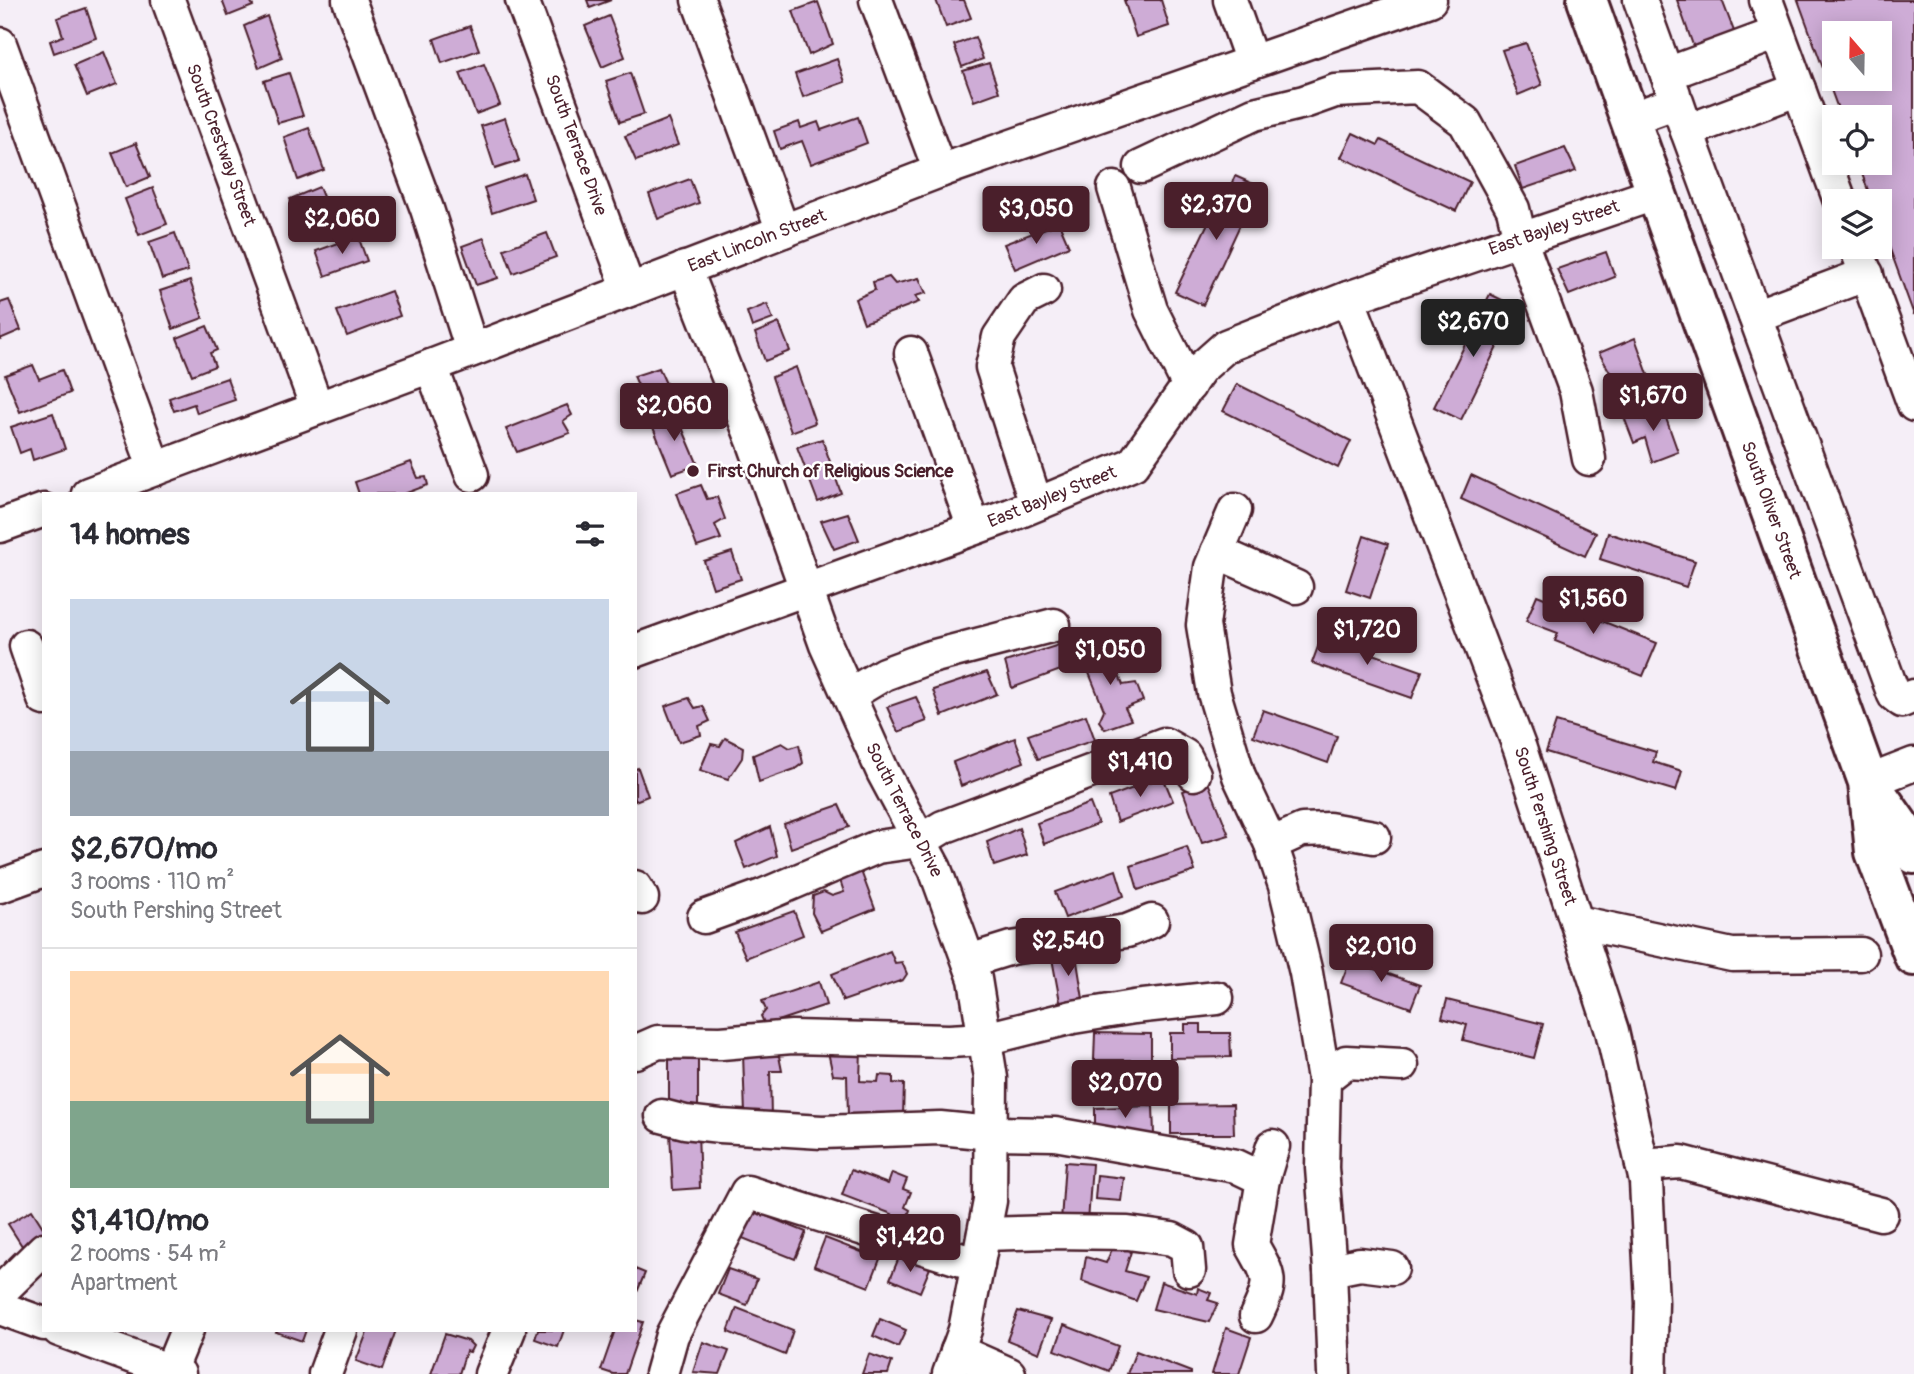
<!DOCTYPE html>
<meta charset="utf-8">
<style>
body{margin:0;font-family:Pangolin,sans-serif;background:#f7f7f7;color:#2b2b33;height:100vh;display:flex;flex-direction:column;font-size:26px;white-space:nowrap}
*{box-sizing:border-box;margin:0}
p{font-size:23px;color:#7c7c81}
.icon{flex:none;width:38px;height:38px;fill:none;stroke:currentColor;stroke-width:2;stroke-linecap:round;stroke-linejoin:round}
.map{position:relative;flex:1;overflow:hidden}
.panel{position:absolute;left:42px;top:492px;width:595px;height:840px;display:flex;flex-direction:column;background:#fff;border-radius:0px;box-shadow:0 4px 18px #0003}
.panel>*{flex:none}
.needle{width:46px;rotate:340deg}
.controls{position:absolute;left:1822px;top:21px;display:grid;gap:14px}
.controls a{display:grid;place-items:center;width:70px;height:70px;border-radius:0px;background:#fff;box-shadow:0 4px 18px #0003;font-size:35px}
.price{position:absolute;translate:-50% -60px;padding:0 16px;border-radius:7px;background:#4a1f2b;color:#fff;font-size:23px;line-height:46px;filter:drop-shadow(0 2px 4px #0008)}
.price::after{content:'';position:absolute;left:50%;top:42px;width:21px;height:16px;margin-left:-10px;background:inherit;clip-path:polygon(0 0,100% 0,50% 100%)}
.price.active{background:#222;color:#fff}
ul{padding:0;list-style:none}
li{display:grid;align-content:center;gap:14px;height:371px;padding:0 28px}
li+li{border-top:2px solid #e1e1e2}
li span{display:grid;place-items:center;height:217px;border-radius:0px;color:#555}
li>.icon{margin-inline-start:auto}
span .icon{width:126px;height:126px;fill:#fffc;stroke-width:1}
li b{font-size:30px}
h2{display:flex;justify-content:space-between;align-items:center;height:84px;padding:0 28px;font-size:30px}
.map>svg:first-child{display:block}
</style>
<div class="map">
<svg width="1914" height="1374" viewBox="0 0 1914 1374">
<rect width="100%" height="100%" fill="#f5eef7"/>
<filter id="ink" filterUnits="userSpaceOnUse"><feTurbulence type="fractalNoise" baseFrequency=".0143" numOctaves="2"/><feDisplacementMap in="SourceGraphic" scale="14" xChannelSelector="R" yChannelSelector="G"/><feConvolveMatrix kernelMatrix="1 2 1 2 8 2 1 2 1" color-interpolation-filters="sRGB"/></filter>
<g filter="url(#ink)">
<g fill="#ceacd6" stroke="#4a1f2b" stroke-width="2" fill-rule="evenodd">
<polygon points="222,0 250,0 253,6 228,16"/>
<polygon points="587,0 611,0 590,8"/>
<polygon points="936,0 964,0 971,18 946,27"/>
<polygon points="1124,0 1161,0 1169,26 1136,37"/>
<polygon points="1677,0 1722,0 1735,34 1694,48"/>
<path d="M1798,0H1914V315L1880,222V201H1872L1858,163H1880V117H1841ZM1834,33H1880V79H1834Z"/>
<polygon points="818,2 833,44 809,55 793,11"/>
<polygon points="86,8 96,38 54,53 50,41 63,36 57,18"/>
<polygon points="267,16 282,58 259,68 244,26"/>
<polygon points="609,16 625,57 602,67 585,26"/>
<polygon points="470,26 479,50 442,63 434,39"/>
<polygon points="975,37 983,59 962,67 954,45"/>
<polygon points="1526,43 1542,85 1518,95 1502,50"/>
<polygon points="104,52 117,84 87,96 74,65"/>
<polygon points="837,59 845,82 803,97 795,74"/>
<polygon points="989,63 999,92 974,101 963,71"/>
<polygon points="484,64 500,105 476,114 460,73"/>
<polygon points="289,73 303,116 278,123 264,81"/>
<polygon points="630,73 644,114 620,122 606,81"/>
<polygon points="858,117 867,143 811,164 802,141 780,149 774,131 799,122 801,128 818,122 821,130"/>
<polygon points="505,118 519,161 495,169 481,126"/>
<polygon points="668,119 678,145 636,161 625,136"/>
<polygon points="309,128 324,170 298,180 284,137"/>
<polygon points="1353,133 1378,145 1381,140 1470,182 1456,211 1341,157"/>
<polygon points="136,143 150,177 126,187 112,153"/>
<polygon points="1565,148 1576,171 1523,189 1515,166"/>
<polygon points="525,174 533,199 492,213 484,188"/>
<polygon points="1235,176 1258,186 1203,305 1175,292 1219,200 1223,202"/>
<polygon points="690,179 699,203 658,219 649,194"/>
<polygon points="319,187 336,229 307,240 290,199"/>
<polygon points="153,188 167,224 139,235 125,199"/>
<polygon points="1059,223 1069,246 1015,269 1004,244"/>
<polygon points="175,233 188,271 162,279 149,242"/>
<polygon points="547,233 556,257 513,273 504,249"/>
<polygon points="358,236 367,261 325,276 316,251"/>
<polygon points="484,238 498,278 476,285 462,246"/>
<polygon points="1606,252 1615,277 1569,295 1557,269"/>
<polygon points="889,277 895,284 919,278 926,293 915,296 919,302 864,323 855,299 875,290 873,282"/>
<polygon points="190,281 203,318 173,329 160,291"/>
<polygon points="391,291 400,316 347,336 337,311"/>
<polygon points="1490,294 1510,304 1497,330 1504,333 1461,420 1434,407"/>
<polygon points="9,300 21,330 0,339 0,303"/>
<polygon points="767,304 773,319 752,327 747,312"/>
<polygon points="779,323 790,351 765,361 755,333"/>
<polygon points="207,326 217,350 210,353 215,366 192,375 177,338"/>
<polygon points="1635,338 1650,380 1626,392 1623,381 1615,381 1599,353"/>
<polygon points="33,365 39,379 62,370 70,393 20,412 5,375"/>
<polygon points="796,367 815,423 791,432 772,377"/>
<polygon points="659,368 671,395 646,404 634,376"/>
<polygon points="227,378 235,400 197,413 194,404 174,411 169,398"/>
<polygon points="1237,384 1351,441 1338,468 1223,411"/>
<polygon points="567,405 572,415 563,421 570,433 517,452 506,429"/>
<polygon points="1662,407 1678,452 1652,462 1645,438 1634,443 1624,417"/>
<polygon points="675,411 698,465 672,474 650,420"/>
<polygon points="53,413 65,449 33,460 30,449 20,453 11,427"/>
<polygon points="822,439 841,493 818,502 797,447"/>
<polygon points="411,462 418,478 426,477 428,485 404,494 359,494 355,482"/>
<polygon points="1471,475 1596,533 1585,556 1461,499"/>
<polygon points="701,485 707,499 717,497 725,519 715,525 721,539 697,547 677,493"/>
<polygon points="848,513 859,540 834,549 821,521"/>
<polygon points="1608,533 1695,561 1686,587 1600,559"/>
<polygon points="1364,536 1388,544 1370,598 1346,590"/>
<polygon points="732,552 741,579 713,588 704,561"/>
<polygon points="1537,595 1657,643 1643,676 1555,641 1558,633 1526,621"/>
<polygon points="1322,636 1422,671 1412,698 1312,663"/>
<polygon points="1103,643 1108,650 1123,685 1136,683 1143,701 1125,708 1131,720 1105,729 1099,721 1104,710 1083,658 1082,650"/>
<polygon points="1062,644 1069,667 1012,688 1005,662"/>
<polygon points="987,672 997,694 942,716 933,690"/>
<polygon points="916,697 927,721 898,732 887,707"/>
<polygon points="689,698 695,708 703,706 710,721 699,726 701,735 679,742 665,706"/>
<polygon points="1263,710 1337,736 1328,763 1253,736"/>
<polygon points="1086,715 1095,740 1038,759 1028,735"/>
<polygon points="1556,722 1656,752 1653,762 1682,771 1676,791 1546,752"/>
<polygon points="725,738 743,747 742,758 728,779 700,770 711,744 720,746"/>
<polygon points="1015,738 1024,762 961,786 953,762"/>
<polygon points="782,743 790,748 799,745 803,763 795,769 759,782 753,755"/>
<polygon points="638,768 648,796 635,801 635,769"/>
<polygon points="1163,777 1173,801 1117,822 1109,797"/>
<polygon points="1208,782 1229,835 1202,843 1183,791"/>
<polygon points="1090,803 1098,824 1044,844 1037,823"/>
<polygon points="839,805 849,827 791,848 784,824"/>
<polygon points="770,827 777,856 746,869 736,843"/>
<polygon points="1019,828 1027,855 994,866 987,842"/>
<polygon points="1187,847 1195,871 1138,890 1131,866"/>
<polygon points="1116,870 1124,896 1065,918 1055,892"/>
<polygon points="861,871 875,909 821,931 812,913 813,896 824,892 832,896 844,892 840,880"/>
<polygon points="794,911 803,935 746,958 735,932"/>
<polygon points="1075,949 1084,1005 1061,1007 1051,953"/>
<polygon points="890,951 895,963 902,962 907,974 903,980 843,1001 832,974"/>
<polygon points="1350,960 1420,985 1411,1008 1341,983"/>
<polygon points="819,982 826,1005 765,1025 761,1016 766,1010 762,1001"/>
<polygon points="1447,1000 1543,1024 1534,1058 1463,1040 1467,1025 1442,1018"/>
<polygon points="1185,1024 1201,1024 1201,1033 1230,1033 1231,1057 1170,1058 1170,1033 1185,1033"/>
<polygon points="1095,1033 1151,1034 1151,1060 1094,1060"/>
<polygon points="861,1049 860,1081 878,1082 879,1075 893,1076 893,1083 904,1084 903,1116 848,1116 847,1076 833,1075 828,1052"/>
<polygon points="743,1053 779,1056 782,1071 770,1071 771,1117 745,1115"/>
<rect x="669" y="1056" width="29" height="56"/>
<polygon points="1233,1104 1234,1134 1171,1134 1171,1105"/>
<polygon points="1153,1106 1154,1134 1095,1133 1095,1108"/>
<polygon points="698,1132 700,1188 673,1190 670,1133"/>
<polygon points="1065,1162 1092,1164 1088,1223 1061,1221"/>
<polygon points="851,1170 888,1184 892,1173 907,1179 903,1189 911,1192 905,1207 910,1210 903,1229 888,1223 892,1214 842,1195"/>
<polygon points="1097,1175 1124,1178 1121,1201 1095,1199"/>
<polygon points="32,1210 44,1229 44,1242 24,1249 8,1224"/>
<polygon points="751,1210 806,1232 795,1259 740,1237"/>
<polygon points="825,1238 880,1259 869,1287 814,1266"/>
<polygon points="1115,1242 1133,1245 1125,1271 1146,1277 1136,1301 1082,1281 1086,1257 1106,1263"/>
<polygon points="900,1255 930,1268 920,1292 890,1279"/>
<polygon points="635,1269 645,1273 635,1297"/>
<polygon points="728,1269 757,1279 747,1305 718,1294"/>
<polygon points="1161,1282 1197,1294 1198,1288 1211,1293 1208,1300 1218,1303 1209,1322 1153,1309"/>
<polygon points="737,1308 793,1330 785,1355 728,1332"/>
<polygon points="1018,1311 1051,1320 1039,1353 1007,1340"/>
<polygon points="880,1319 906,1330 898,1347 873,1336"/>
<polygon points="635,1320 643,1322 625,1374 613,1374 601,1370 615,1330 635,1330"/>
<polygon points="1064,1325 1118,1346 1109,1371 1055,1350"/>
<polygon points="1226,1328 1251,1337 1239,1374 1212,1374"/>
<polygon points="277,1330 306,1330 302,1341 276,1332"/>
<polygon points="368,1330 396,1330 382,1370 356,1361"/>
<polygon points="538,1330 564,1330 558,1347 535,1339"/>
<polygon points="445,1334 468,1341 473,1346 470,1352 466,1351 459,1374 431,1374"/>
<polygon points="703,1342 729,1351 720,1374 693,1372"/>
<polygon points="1136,1351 1191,1372 1191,1374 1127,1374"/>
<polygon points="869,1354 892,1362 888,1374 862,1374"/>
</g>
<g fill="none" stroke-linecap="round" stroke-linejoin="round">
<g stroke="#4a1f2b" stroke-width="37">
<g id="minor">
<polyline points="168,0 317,408"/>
<polyline points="349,0 427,209 472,350"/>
<polyline points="522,0 629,290"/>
<polyline points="698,0 783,231"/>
<polyline points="876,0 940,171"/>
<polyline points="1230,0 1252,62"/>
<polyline points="1640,0 1674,94"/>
<polyline points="1766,0 1840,201"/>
<polyline points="0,44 155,469"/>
<polyline points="1667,74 1778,33"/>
<polyline points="1630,119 1677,102 1687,131 1799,89"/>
<polyline points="1687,131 1894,695 1902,701 1914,696"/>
<polyline points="1141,167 1254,114 1304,102 1335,91 1418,87 1465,122 1513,209 1520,239 1576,391 1589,459"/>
<polyline points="1114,188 1151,310 1189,386"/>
<polyline points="1856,247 1914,405"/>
<polyline points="685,268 754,443 826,645 883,772 935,869 975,979 991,1078 990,1201 965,1330 949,1374"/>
<polyline points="1348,298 1520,749 1612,1031 1646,1182 1652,1303 1650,1374"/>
<polyline points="1755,316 1867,274"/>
<polyline points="911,353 974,528"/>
<polyline points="431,366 472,475"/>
<polyline points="88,494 431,366 940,171 1430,0"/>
<polyline points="1036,504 992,367 999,337 1024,300 1044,290"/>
<polyline points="1235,510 1211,567 1203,625 1214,693 1239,776 1271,844 1285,886 1306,973 1324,1079 1322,1168 1330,1270 1334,1374"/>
<polyline points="0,526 44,510"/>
<polyline points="1217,552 1296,587"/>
<polyline points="26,646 44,699"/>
<polyline points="635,651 1011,515 1133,464 1200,369 1226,346 1348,298 1657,193"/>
<polyline points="849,695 884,674 927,658 1054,625"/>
<polyline points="1868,782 1914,764"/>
<polyline points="1271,844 1302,830 1329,829 1374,837"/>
<polyline points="0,886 44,870"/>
<polyline points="635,887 642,898"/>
<polyline points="704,917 762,896 877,847 920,841 943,827 1164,744 1185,756 1194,774"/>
<polyline points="1577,922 1732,955 1861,954"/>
<polyline points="969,961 1011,948 1127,931 1152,921"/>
<polyline points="635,1052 658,1042 721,1043 792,1037 949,1041 985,1039 1073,1017 1134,1007 1217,998"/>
<polyline points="1324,1079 1346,1062 1402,1065"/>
<path d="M662,1116L685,1122L720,1126L822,1132L940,1128L991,1133L1055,1134L1236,1166L1263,1179L1252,1245C1271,1278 1273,1281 1256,1316"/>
<polyline points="1642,1165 1681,1162 1881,1214"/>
<polyline points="1263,1179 1273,1146"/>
<polyline points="984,1234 1051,1232 1128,1233 1172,1239 1187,1247 1189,1270"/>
<polyline points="1330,1270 1360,1264 1392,1268"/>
<polyline points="0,1296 2,1290 44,1249"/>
<polyline points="0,1308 44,1324"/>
<polyline points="59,1330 179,1374"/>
<polyline points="957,1351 1009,1374"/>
<polyline points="169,1374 187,1330"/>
<polyline points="325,1374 341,1330"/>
<polyline points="491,1374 509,1330"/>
<polyline points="661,1374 672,1335 747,1192 978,1265"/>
</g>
</g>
<g stroke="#4a1f2b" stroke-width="44">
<g id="major">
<polyline points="1587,0 1868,782 1875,852 1914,956"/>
<polyline points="1870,784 1908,838 1914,854"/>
</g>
</g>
<use href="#minor" stroke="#fff" stroke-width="32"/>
<use href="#major" stroke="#fff" stroke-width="38"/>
</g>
</g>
<circle fill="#4a1f2b" stroke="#fff" stroke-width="2.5" cx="693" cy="471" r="7"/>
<g text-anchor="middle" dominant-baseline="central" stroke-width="5" stroke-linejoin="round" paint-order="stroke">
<g font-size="18" fill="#4a1f2b" stroke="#fff">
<text transform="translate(221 145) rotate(70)">South Crestway Street</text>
<text transform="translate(576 145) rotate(70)">South Terrace Drive</text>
<text transform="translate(1554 228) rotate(-19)">East Bayley Street</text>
<text transform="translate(757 241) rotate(-21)">East Lincoln Street</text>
<text transform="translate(1052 497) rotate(-22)">East Bayley Street</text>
<text transform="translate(1771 510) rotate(70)">South Oliver Street</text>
<text transform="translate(904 810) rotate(63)">South Terrace Drive</text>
<text transform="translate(1545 826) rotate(72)">South Pershing Street</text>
</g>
<g font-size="18" font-weight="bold" fill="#4a1f2b" stroke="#fff" text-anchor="start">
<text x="707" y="471">First Church of Religious Science</text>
</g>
</g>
</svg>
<div class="controls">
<a><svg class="needle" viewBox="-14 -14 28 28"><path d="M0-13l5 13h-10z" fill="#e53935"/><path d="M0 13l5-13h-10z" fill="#7c7c81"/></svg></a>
<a><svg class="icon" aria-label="locate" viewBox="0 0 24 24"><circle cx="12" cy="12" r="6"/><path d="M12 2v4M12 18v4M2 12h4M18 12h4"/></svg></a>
<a><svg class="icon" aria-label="layers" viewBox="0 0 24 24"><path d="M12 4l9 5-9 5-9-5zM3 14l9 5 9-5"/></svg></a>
</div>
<b class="price" style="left:1216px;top:242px">$2,370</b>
<b class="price" style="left:1036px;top:246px">$3,050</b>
<b class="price" style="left:342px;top:256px">$2,060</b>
<b class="price active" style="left:1473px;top:359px">$2,670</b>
<b class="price" style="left:1653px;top:433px">$1,670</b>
<b class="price" style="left:674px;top:443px">$2,060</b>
<b class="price" style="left:1593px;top:636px">$1,560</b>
<b class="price" style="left:1367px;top:667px">$1,720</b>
<b class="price" style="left:1110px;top:687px">$1,050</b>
<b class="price" style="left:1140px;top:799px">$1,410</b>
<b class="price" style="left:1068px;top:978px">$2,540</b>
<b class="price" style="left:1381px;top:984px">$2,010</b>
<b class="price" style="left:1125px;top:1120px">$2,070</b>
<b class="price" style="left:910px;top:1274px">$1,420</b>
<section class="panel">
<h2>14 homes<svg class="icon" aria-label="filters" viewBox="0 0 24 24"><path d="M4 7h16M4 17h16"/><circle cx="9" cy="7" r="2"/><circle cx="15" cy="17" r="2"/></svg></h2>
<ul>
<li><span style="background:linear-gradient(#c9d6e8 70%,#9aa5b1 0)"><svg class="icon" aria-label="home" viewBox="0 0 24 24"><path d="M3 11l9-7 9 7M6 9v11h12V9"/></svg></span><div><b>$2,670/mo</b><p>3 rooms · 110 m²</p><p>South Pershing Street</p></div></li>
<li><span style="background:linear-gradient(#ffd9b3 60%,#7fa58c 0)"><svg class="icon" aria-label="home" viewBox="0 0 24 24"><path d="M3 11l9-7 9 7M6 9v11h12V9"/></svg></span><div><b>$1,410/mo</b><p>2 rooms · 54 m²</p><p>Apartment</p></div></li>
</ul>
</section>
</div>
